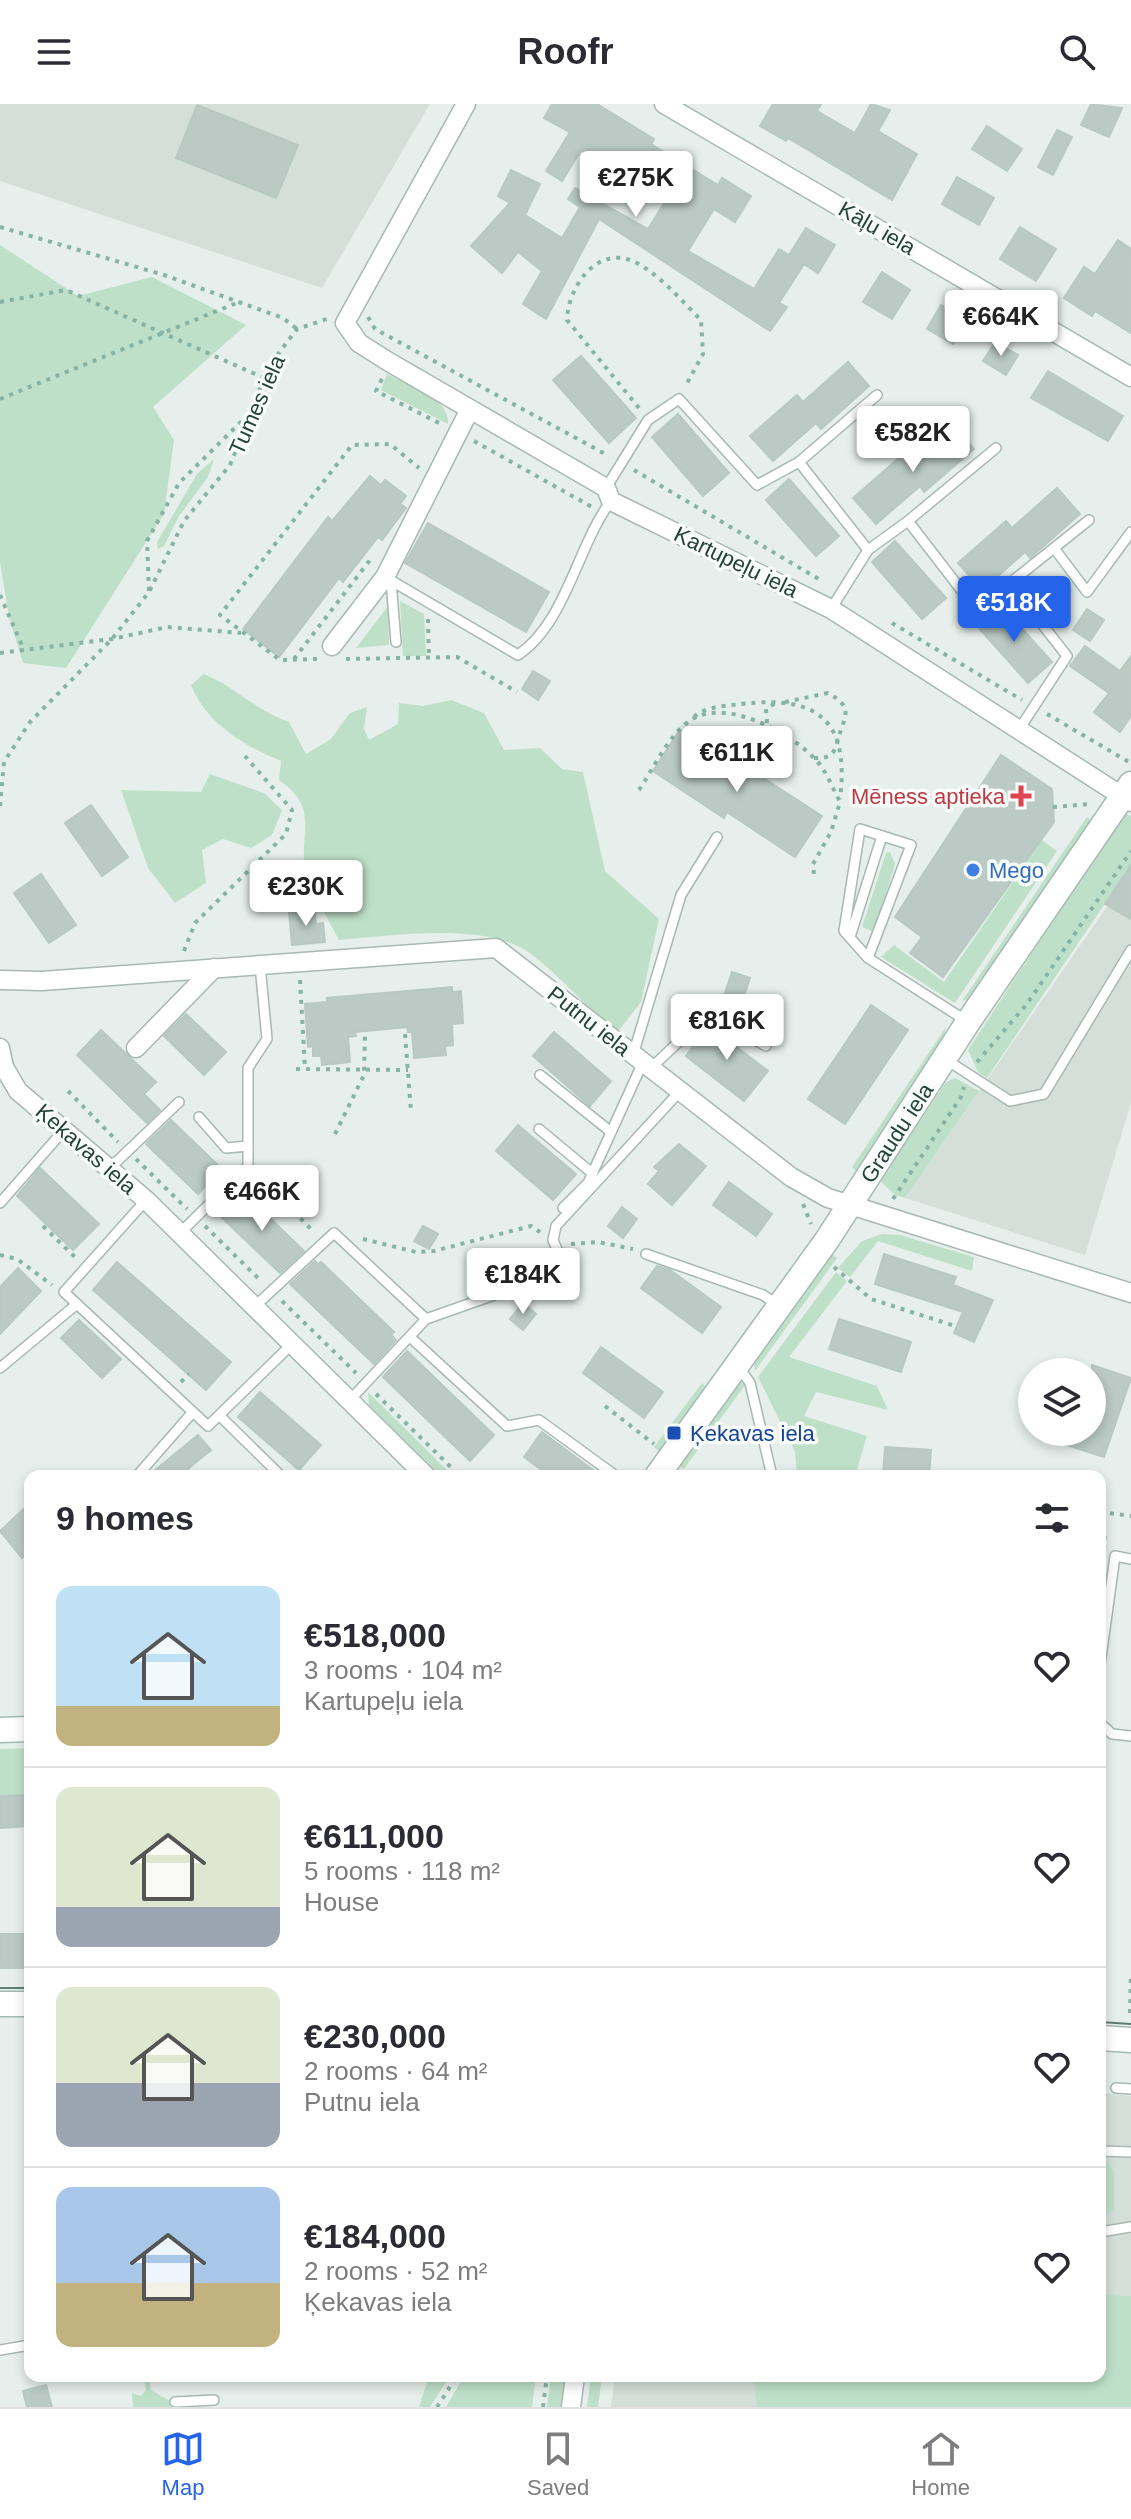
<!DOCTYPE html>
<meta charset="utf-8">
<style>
body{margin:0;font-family:Arial,sans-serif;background:#f7f7f7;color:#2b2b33;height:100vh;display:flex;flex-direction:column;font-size:30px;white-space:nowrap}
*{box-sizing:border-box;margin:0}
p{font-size:26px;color:#7c7c81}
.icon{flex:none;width:44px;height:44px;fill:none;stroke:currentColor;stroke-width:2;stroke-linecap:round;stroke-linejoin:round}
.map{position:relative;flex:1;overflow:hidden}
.details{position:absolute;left:24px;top:1366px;width:1082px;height:912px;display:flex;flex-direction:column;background:#fff;border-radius:16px;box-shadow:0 4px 12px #0003}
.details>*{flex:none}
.fabs{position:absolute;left:1018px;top:1254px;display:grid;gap:16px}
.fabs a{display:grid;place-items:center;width:88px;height:88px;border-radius:50%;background:#fff;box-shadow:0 4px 12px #0003;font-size:40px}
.price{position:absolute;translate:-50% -68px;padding:0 18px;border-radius:8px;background:#fff;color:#222;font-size:26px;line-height:52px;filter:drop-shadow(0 2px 4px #0008)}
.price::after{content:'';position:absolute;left:50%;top:48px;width:24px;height:18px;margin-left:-12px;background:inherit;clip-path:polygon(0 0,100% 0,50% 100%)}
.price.active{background:#2563eb;color:#fff}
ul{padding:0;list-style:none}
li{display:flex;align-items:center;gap:24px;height:200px;padding:0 32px}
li+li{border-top:2px solid #e1e1e2}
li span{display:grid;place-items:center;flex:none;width:224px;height:160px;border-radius:16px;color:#555}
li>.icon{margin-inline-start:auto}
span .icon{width:96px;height:96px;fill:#fffc;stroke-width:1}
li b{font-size:34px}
h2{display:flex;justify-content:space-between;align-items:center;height:96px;padding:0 32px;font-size:34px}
header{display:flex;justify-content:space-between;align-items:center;height:104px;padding:0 32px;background:#fff;font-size:36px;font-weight:700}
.tab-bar{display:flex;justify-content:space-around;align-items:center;height:112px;border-top:2px solid #e1e1e2;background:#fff;font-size:22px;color:#7c7c81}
.tab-bar a{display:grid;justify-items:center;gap:4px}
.tab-bar .active{color:#2563eb}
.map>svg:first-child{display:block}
</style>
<header><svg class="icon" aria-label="menu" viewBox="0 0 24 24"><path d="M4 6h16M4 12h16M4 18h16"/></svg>Roofr<svg class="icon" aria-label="search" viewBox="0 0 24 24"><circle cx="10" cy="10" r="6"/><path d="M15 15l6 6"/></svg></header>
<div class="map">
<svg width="1131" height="2303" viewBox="0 0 1131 2303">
<rect width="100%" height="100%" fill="#e6efeb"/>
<g fill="#d4dfda">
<polygon points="0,0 430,0 322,184 0,77"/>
<polygon points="1131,768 1131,999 1085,1151 905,1094"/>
<polygon points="1100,1989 1131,1992 1131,2303 611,2303 615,2272 1100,2272"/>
</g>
<g fill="#bfe0c8">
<polygon points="0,141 78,192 152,173 246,221 153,303 174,336 164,410 66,564 23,559 9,513 0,458"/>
<path d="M387,270C407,281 450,293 448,320L381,286Z"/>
<polygon points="214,355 208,373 179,412 164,442 158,445 157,438 197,370"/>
<polygon points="400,497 424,510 426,552 403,552"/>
<polygon points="388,502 389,541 356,544"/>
<path d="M204,570C235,583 257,607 289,618L306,650L331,635L350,609L367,603L364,625L369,636L398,620L399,599L423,602L451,596L484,609L504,646L540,644L562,665L583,668L605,767L659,815L641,898L616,930C588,904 562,874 531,850C488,817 391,832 339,836L315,792L320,774L304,763C302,722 317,703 279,676L281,657C243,641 207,620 191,581Z"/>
<polygon points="210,670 264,689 282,706 272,731 251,744 223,735 202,746 206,779 175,799 148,764 121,686 201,688"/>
<polygon points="1124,709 1131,712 1131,761 987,974 978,968 968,946"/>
<polygon points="1087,713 1092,716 972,894 962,897"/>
<polygon points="1042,736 1057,747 955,899 881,853 894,841 944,878"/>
<polygon points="890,748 895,760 874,828 862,823 886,749"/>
<polygon points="946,923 944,935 856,1067 852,1063"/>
<polygon points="955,974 979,987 905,1094 895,1091 880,1077 946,978"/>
<polygon points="882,1130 900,1131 974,1153 972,1167 878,1137 850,1173 838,1164 862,1137"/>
<polygon points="832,1150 837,1154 755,1267 754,1258"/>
<polygon points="836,1168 847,1177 789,1253 877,1282 888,1306 816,1288 804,1312 867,1332 855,1372 797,1372 795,1348 758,1273"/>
<polygon points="740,1278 745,1281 684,1365 678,1362"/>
<polygon points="702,1279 705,1282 659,1347 654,1343"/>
<polygon points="368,1288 453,1372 441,1372 369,1301"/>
<polygon points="30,1644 30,1691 0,1692 0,1645"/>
<polygon points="1100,2055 1105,2055 1114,2067 1114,2105 1100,2116"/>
<polygon points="1100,2191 1131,2192 1131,2303 757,2303 753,2272 1100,2272"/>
<polygon points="143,2272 149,2272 151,2286 170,2297 170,2303 133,2303 132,2289 141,2292 146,2286"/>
<polygon points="429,2272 450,2272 430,2303 419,2303"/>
<polygon points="464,2272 536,2272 532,2303 446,2303"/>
<polygon points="551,2272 566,2272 562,2303 547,2303"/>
<polygon points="591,2272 602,2272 598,2303 587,2303"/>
</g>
<g fill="#bbcac4" stroke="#b8c9c2" stroke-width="2">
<polygon points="552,0 597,0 654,35 651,40 718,81 722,74 751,92 735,118 714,105 688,147 754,185 779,145 789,151 806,124 835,141 818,169 804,160 779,199 787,203 770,227 599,115 546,215 523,200 542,167 518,148 502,169 471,142 510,99 498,92 511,66 540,80 525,111 562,134 580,103 568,95 575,84 648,125 670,90 634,68 630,75 581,46 562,77 546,67 570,28 544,14"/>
<polygon points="773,0 821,0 817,7 855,29 871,0 890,6 878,27 917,50 892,96 788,34 786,37 760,22"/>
<polygon points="1091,0 1122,4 1109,33 1081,21"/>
<polygon points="197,1 298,41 276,94 176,54"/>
<polygon points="987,22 1022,45 1007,67 972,45"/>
<polygon points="1057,26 1072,33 1053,71 1038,63"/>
<polygon points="957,73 994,94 979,121 942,100"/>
<polygon points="1020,123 1056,145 1036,177 1000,155"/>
<polygon points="1118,136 1131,145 1131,229 1095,207 1092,212 1064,194 1084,163 1095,170"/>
<polygon points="882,168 910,186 892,215 863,198"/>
<polygon points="941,201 967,216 953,240 927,225"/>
<polygon points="995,238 1018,251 1006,271 983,257"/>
<polygon points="581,252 636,314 609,339 553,276"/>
<polygon points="848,258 869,282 821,325 816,319 773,357 750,332 797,291 803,298"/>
<polygon points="1048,267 1123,312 1108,337 1031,294"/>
<polygon points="678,310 729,369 703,392 652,333"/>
<polygon points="952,320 974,345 924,388 920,382 876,420 853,394 900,353 906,360"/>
<polygon points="370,372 381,381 385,376 406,392 400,400 406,404 382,436 378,433 343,478 339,474 279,553 243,525 328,413 332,417"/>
<polygon points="789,375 839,432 816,452 766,396"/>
<polygon points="1057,384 1080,410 1030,454 1025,448 982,486 958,459 1006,417 1012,424"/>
<polygon points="428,419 549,488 526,528 405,459"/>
<polygon points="895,437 946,494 922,515 872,458"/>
<polygon points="1000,500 1052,558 1028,579 976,521"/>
<polygon points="1087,505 1104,516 1090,537 1073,526"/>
<polygon points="1085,542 1120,567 1131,552 1131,612 1120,628 1094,608 1109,589 1070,562"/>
<polygon points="533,567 550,577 538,596 522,585"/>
<polygon points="679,627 751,673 754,668 822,712 795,753 727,708 724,714 653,667"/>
<polygon points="1001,651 1052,685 1054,718 943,873 910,849 922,833 895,813"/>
<polygon points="91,701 128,753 102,772 65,719"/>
<polygon points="1131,761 1131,815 1105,800"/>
<polygon points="41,770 76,821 49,839 14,789"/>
<polygon points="314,805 316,820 323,819 325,838 292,841 289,808"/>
<polygon points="732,868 750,874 736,917 719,907"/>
<polygon points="452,883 452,888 461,887 463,919 452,920 453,941 445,942 446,951 414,954 412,928 408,928 407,923 355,928 356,932 348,933 350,958 322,961 321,952 313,952 313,942 308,943 305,900 327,898 327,894"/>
<polygon points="871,901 908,926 845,1020 808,995"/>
<polygon points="186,910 226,948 204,971 164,932"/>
<polygon points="710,920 731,931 729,937 768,967 744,997 686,952"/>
<polygon points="101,926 156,978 144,990 160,1006 147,1019 77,951"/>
<polygon points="554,928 611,977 590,1002 533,952"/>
<polygon points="171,1016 222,1065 198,1090 146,1040"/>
<polygon points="518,1021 576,1070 553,1096 496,1047"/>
<polygon points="679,1040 706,1062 672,1101 648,1080 659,1067 654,1063"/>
<polygon points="40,1064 99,1120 73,1146 17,1092"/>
<polygon points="729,1078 772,1110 756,1132 713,1101"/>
<polygon points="244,1089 304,1147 280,1169 221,1113"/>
<polygon points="622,1103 637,1115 623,1134 608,1122"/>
<polygon points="423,1122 438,1130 429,1145 414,1137"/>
<polygon points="884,1150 956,1173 953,1181 993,1196 974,1238 954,1229 963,1208 875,1180"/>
<polygon points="315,1157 318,1160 321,1158 394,1228 391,1231 396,1236 374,1260 290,1180"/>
<polygon points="117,1158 231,1258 206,1286 93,1186"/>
<polygon points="491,1160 493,1178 475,1181 472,1163"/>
<polygon points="657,1162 670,1166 721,1203 702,1229 641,1184"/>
<polygon points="18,1164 41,1187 0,1230 0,1183"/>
<polygon points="523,1199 536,1210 523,1226 510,1215"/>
<polygon points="839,1215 911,1238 901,1268 829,1245"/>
<polygon points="79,1216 121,1255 102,1274 61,1234"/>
<polygon points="601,1243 663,1288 644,1314 583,1269"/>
<polygon points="407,1247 494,1331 470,1357 383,1273"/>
<polygon points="1092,1261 1131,1274 1104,1353 1067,1341 1071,1328 1092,1328"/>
<polygon points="260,1288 321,1341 299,1366 238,1313"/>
<polygon points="542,1328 601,1372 550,1372 524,1353"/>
<polygon points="198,1331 211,1346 179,1372 148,1372"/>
<polygon points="885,1343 931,1346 929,1372 883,1372"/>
<polygon points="30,1399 30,1446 22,1454 0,1427"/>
<polygon points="30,1691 30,1722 0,1724 0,1692"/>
<rect x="0" y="1830" width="30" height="34"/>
<polygon points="46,2281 52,2303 27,2303 23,2287"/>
</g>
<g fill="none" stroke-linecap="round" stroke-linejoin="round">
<g stroke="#a8b8b2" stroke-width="12">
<g id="lane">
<polyline points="799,358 877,291"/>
<polyline points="606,384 648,316 679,295 757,381 799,358 868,446 908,417 972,500 1010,479 1067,552 1020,624"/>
<polyline points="908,417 996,344"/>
<polyline points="1054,444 1087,488 1131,428"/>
<path d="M385,473L518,551C566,519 578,440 611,397"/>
<polyline points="391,477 396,538"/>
<polyline points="1010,479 1089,416"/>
<polyline points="831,505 868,446"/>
<polyline points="850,833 882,732"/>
<polyline points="868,854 911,741 860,725 844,827 868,854 965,916"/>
<polyline points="633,951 681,791 717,733"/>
<polyline points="945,955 1010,997 1044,990 1131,846"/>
<polyline points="651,964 708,910 766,942"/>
<polyline points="540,971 611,1028"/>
<polyline points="199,1013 226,1044 248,1042"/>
<polyline points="539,1025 592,1069"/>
<polyline points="109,1065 179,998"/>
<polyline points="146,1096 64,1188 208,1322 291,1241"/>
<polyline points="0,1099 64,1026"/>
<polyline points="563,1104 588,1079 643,958"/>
<polyline points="180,1129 248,1062 248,964 267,935 260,861"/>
<polyline points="646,1150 763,1191 779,1202"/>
<polyline points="253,1204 334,1129 426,1215 349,1297"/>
<polyline points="426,1215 494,1191 559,1150 553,1136 556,1122 682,985"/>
<polyline points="410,1233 507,1322 539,1316 616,1372"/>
<polyline points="739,1263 750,1279 772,1372"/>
<polyline points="0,1264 77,1200"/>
<polyline points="220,1312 281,1372"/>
<polyline points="137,1372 192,1309"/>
<polyline points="30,1491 30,1519"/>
<polyline points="1100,1561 1115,1452 1131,1455"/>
<polyline points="1100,1619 1112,1630 1131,1632"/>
<polyline points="1116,1984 1131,1985"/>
<polyline points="1100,2047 1131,2048"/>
<polyline points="1100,2128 1131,2123"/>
<polyline points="0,2246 30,2241"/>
<polyline points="175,2298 214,2296"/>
</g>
</g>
<g stroke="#a8b8b2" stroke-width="21">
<g id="street">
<polyline points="466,0 345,219 359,239 389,258 606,384 611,397 831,505 1131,698"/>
<polyline points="664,0 1131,273"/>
<polyline points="332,542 385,473 469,307"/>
<polyline points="0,876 42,877 496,844 791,1073 828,1094 1131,1189"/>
<polyline points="0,944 4,963 18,987 146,1096 426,1372"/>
<polyline points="136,944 214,864"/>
<polyline points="571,2303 575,2272"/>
</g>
</g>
<g stroke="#a4bbb3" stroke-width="27">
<g id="secondary">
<polyline points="657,1372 827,1136 968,918 1131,680"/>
<polyline points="0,1626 30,1625"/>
<polyline points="0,1900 30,1900"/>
<polyline points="1100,1934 1131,1936"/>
</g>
</g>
<g stroke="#86b3a5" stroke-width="4" stroke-dasharray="4 6" stroke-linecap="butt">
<polyline points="0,123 164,171 283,214 297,225"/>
<polyline points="0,198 66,186 264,274"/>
<polyline points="368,213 375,225 609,352"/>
<polyline points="382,275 376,287 441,320"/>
<polyline points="0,295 239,198"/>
<path d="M639,304L567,216C568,184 596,140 635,158C659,170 682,197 701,216L703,250L685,283"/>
<polyline points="474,337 592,403"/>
<polyline points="634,366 822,477"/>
<polyline points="149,487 147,437 179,379 249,310"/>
<polyline points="0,491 24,546"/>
<polyline points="428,515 429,555"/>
<polyline points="892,519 1022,596"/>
<polyline points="0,549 112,535 167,523 241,529"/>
<polyline points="294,555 370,456"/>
<polyline points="317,555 280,556 220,511 352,341 390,340 419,364"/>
<polyline points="346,555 457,553 517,588"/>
<path d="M785,598L828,589C853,603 846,610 839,632C835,648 833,655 814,654"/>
<polyline points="1047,610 1129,658"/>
<path d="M694,613C706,602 725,602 741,600C817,591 850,615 840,695"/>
<polyline points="767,619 766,605 777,598"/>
<path d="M639,686C654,664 668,631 691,616C725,593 791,629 815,655C826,666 832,683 840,698L831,728L813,760L814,771"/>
<polyline points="0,702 4,658 30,618 112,535 149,488 184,417 230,361 269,262 297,225 327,215"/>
<polyline points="1053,703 1090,700"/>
<polyline points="184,847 195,819 286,730 292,706 245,652"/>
<polyline points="300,876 305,965"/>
<polyline points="405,930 411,1007"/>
<polyline points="977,958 1027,900 1131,747"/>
<polyline points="296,965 408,966"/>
<polyline points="68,987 118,1038"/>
<polyline points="335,1030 364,971 365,931"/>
<polyline points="136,1055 187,1105"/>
<polyline points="258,1072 314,1128"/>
<polyline points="893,1095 961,993 964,983"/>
<polyline points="803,1100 811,1120"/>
<polyline points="43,1122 75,1153"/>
<polyline points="205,1122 261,1177"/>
<polyline points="363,1135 416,1148 434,1147 531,1122 540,1128"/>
<polyline points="571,1140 598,1138 633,1145"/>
<polyline points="0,1151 17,1155 52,1181"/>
<polyline points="834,1163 871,1195 952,1221"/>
<polyline points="282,1197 356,1269"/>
<polyline points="181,1278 189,1270"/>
<polyline points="376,1290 460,1372"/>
<polyline points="605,1302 654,1340"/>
<polyline points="1100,1408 1131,1412"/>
<polyline points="1100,1422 1105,1434 1104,1445"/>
<polyline points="1130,1909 1131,1870"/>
<polyline points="437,2303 457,2272"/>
<polyline points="543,2303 547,2272"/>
</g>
<use href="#lane" stroke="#fff" stroke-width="9"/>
<use href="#street" stroke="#fff" stroke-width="18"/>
<use href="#secondary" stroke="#fff" stroke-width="24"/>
<g stroke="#5f7d75" stroke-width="2">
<polyline points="0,1884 30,1884"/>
<polyline points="1100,1918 1131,1920"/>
</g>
</g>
<path fill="#e0444e" stroke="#f7fbf9" stroke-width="3" d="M1017 680h8v8h8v8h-8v8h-8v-8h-8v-8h8z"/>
<circle fill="#3f7fe0" stroke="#f7fbf9" stroke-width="3" cx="973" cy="766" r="8"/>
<rect fill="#1a4fb4" stroke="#f7fbf9" stroke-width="3" x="666" y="1321" width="16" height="16" rx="4"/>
<g text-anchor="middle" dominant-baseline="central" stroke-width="7" stroke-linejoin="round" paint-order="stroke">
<g font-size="22" fill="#24423a" stroke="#f7fbf9">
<text transform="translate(877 124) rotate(30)">Kāļu iela</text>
<text transform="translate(257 301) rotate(-66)">Tumes iela</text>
<text transform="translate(736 458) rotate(26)">Kartupeļu iela</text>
<text transform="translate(589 917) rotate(38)">Putnu iela</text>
<text transform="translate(897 1029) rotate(-57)">Graudu iela</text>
<text transform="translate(86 1045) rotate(41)">Ķekavas iela</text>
</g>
<g font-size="22" fill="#be3a42" stroke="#f7fbf9" text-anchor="end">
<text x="1005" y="692">Mēness aptieka</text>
</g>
<g font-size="22" fill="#366cbe" stroke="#f7fbf9" text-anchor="start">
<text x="989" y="766">Mego</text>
</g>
<g font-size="22" fill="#164399" stroke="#f7fbf9" text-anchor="start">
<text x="690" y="1329">Ķekavas iela</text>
</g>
</g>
</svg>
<div class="fabs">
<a><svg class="icon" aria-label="layers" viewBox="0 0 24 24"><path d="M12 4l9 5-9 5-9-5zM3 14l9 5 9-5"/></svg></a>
</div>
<b class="price" style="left:636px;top:115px">€275K</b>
<b class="price" style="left:1001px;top:254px">€664K</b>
<b class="price" style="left:913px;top:370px">€582K</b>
<b class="price active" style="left:1014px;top:540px">€518K</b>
<b class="price" style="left:737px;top:690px">€611K</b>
<b class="price" style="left:306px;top:824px">€230K</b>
<b class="price" style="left:727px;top:958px">€816K</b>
<b class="price" style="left:262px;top:1129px">€466K</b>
<b class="price" style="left:523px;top:1212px">€184K</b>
<section class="details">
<h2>9 homes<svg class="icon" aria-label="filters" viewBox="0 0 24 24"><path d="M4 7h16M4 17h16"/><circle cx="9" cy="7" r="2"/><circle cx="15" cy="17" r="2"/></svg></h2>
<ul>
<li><span style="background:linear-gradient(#bfe0f5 75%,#c2b280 0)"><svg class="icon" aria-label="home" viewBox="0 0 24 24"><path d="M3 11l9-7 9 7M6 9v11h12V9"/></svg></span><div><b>€518,000</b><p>3 rooms · 104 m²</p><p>Kartupeļu iela</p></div><svg class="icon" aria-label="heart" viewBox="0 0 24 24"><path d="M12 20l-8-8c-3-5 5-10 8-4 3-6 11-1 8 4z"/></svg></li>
<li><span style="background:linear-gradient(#dfe7d0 75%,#9aa5b1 0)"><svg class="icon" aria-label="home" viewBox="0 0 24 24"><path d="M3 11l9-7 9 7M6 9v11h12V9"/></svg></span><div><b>€611,000</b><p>5 rooms · 118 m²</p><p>House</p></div><svg class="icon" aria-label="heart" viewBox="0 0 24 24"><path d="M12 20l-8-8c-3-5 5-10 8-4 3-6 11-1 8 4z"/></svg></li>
<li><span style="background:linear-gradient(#dfe7d0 60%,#9aa5b1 0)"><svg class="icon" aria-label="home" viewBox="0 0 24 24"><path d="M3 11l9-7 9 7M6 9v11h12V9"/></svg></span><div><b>€230,000</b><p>2 rooms · 64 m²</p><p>Putnu iela</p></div><svg class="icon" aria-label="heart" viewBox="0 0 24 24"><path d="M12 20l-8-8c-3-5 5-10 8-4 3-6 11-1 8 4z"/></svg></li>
<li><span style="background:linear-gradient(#a9c7e8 60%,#c2b280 0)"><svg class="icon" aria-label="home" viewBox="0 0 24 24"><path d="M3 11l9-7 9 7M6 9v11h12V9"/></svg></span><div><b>€184,000</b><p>2 rooms · 52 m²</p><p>Ķekavas iela</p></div><svg class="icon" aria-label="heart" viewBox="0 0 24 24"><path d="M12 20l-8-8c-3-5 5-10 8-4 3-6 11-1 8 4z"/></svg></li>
</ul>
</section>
</div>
<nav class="tab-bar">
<a class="active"><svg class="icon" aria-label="map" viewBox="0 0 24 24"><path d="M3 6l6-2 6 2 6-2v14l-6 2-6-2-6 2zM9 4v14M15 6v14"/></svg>Map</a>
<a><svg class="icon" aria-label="saved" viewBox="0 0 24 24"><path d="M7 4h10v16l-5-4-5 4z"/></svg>Saved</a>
<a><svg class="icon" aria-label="home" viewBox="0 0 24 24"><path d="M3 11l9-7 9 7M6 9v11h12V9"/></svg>Home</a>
</nav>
